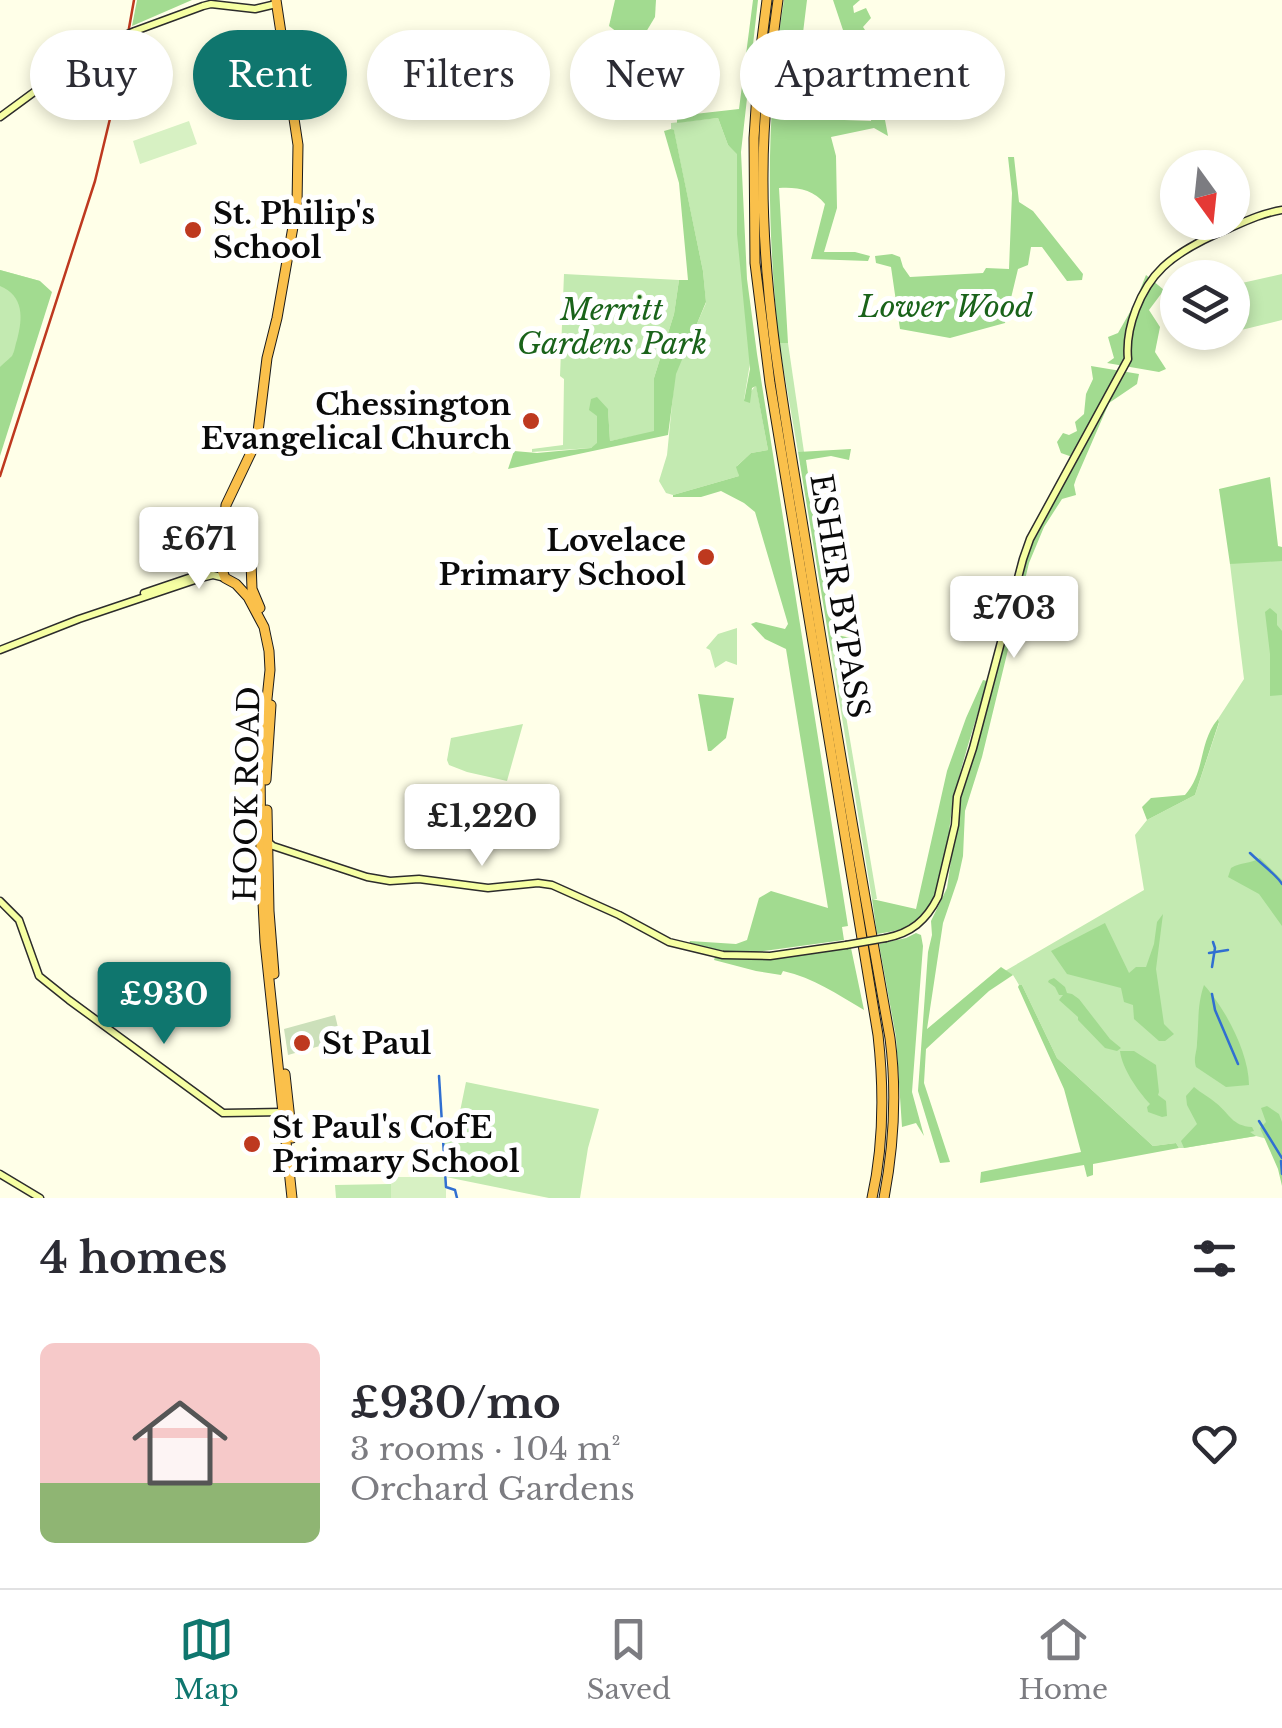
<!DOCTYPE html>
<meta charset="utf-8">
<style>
body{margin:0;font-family:"Libre Baskerville",serif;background:#f7f7f7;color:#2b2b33;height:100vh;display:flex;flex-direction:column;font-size:38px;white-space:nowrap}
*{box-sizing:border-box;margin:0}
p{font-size:32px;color:#7c7c81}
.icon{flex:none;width:55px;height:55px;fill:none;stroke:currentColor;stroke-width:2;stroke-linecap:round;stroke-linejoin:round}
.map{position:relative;height:1198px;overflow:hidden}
.drawer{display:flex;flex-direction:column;background:#fff;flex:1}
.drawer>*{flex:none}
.banner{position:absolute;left:30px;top:30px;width:1222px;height:90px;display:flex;gap:20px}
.needle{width:65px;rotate:165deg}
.fabs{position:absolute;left:1160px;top:150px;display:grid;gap:20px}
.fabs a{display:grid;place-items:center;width:90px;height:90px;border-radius:50%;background:#fff;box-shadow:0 5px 15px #0003;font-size:50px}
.price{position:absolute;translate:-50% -85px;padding:0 22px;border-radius:10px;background:#fff;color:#222;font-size:32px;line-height:65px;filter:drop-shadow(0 2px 5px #0008)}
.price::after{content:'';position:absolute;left:50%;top:60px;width:30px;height:22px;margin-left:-15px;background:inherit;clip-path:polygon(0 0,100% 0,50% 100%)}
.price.selected{background:#0f766e;color:#fff}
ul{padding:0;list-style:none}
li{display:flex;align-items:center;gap:30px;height:250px;padding:0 40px}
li+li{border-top:2px solid #e1e1e2}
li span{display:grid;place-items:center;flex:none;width:280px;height:200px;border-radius:15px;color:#555}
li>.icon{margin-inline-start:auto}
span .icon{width:120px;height:120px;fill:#fffc;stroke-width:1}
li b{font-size:42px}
h2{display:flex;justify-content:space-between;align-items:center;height:120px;padding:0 40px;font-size:42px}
.chip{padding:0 35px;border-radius:45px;background:#fff;box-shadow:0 5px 15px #0003;font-size:35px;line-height:90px}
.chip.selected{background:#0f766e;color:#fff}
.tabs{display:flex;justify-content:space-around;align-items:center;height:140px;border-top:2px solid #e1e1e2;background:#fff;font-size:28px;color:#7c7c81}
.tabs a{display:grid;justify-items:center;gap:5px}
.tabs .selected{color:#0f766e}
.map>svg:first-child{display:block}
</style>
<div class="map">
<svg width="1282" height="1198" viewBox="0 0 1282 1198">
<rect width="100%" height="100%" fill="#ffffe8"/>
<g fill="#c3eab1">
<polygon points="718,118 728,145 738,154 750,363 744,400 756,385 768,450 751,453 737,466 739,476 673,495 666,493 659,481 667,455 675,374 706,303 703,271 674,131 671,129 671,123"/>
<polygon points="0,270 40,281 0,421"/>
<polygon points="564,274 679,280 674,314 654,378 654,432 610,441 608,410 597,416 597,444 591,448 532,452 532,449 563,445 564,379 560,376"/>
<polygon points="1282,274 1282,320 1233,332 1233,285"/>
<polygon points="779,343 788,343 804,452 798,452"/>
<polygon points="1282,547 1282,1143 1256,1136 1184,1148 1179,1148 1176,1143 1153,1146 1057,1058 1022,985 1019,985 1013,975 1005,971 1144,890 1135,835 1147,820 1195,795 1219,723 1218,719 1244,679 1230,564"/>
<polygon points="737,628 737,665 726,661 715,668 710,650 706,648 718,634"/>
<polygon points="831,651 835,651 877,899 872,899"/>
<polygon points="523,724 507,781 467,772 449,765 447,760 451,738"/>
<polygon points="466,1082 599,1109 588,1148 580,1198 549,1198 446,1177 442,1129 456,1131"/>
<polygon points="391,1184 391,1198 336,1198 335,1185"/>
</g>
<g fill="#a2db90">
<polygon points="137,0 192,0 132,26"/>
<polygon points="615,0 656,0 655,17 637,47 609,26"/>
<polygon points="753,0 758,0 741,152 747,279 757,354 848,926 842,927 844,940 756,952 728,952 689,944 690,941 736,944 747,940 759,898 771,891 828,908 786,649 765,639 751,624 756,622 785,629 788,624 755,512 744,503 721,491 701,497 673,497 673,495 739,476 736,467 751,453 768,450 756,386 752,388 750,403 744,401 750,369 737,234 737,154 728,145 718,118 677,123 677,116 739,109"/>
<path d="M784,0H807L797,82L835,83L844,120L871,121C874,101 870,85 859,69L860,62L844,33L833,0H860L853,6L854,13L866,8L871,18L863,27L873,42L880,46L897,73L879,88L888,136L874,128L831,137L836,156L837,208L824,252H855L870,256L868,261L811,259L825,204C813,189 797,187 779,188L788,343H779C767,228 765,115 784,0Z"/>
<polygon points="671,129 674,130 703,271 706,302 676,374 668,435 508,469 514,451 537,453 591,448 597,443 597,416 589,410 591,399 597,397 608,409 610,441 654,431 654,378 674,314 679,280 688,280 679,183 664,131"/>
<polygon points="1008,157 1014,157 1019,202 1033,211 1083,274 1082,280 1067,281 1042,247 1031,247 1028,265 1018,269 1005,323 950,338 900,329 891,267 876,263 875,256 892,254 900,257 903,267 910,277 983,273 986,268 1009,269 1012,193"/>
<path d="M0,270L40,281L52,292L0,456V367C1,366 11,357 12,356C15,351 15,345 17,340C23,318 24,296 0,286Z"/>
<polygon points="1146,275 1164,290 1149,310 1160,327 1155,352 1166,369 1159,372 1107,363 1114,358 1108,337 1118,333 1134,305"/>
<polygon points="1091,366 1139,374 1137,384 1109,403 1076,479 1074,485 1076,495 1062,499 1044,527 1029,563 982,757 965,811 963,856 958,879 943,923 927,1029 1001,967 1013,975 989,991 926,1049 924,1083 950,1162 940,1163 918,1091 928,952 932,935 931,921 947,888 960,798 976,750 1025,563 1034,539 1078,459 1061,453 1057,442 1063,433 1069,435 1077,431 1075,422 1084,414 1086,394 1093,379"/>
<polygon points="851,449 849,460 831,456 806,460 812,501 825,549 837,635 856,639 862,647 856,650 831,651 798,452"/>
<polygon points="1270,477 1278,546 1282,547 1282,561 1230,564 1219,489"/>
<polygon points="1270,608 1277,614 1277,625 1282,631 1282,695 1270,696 1270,654 1265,612"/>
<path d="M983,680L987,681C977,718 964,755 955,793C946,830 950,891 921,919C909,930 893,931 877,934L872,899L916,909L947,771L966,718Z"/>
<polygon points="698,694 734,698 726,738 711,751 708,751"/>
<path d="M1218,719L1219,722L1195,795L1147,820L1142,807L1151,798L1185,795C1206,771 1198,743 1218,719Z"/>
<path d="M1260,858L1282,880V926L1259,894L1228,877L1231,868C1241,862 1250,864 1260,858Z"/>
<polygon points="1163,914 1156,969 1164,1024 1174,1034 1165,1041 1159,1041 1134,1019 1133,1005 1124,1002 1121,988 1067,974 1051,951 1105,923 1129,973 1136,967 1146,967 1154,944 1157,922"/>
<polygon points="916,933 921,935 923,946 912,1092 924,1136 916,1123 902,1127 896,1037 879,944 906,938"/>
<path d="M851,948L864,1010C837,994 814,978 783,971L781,975L756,971L714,960L715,957L776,959Z"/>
<polygon points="1054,978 1065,987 1067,993 1072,994 1079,999 1110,1039 1121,1048 1117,1051 1105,1048 1078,1020 1078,1017 1059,1000 1063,995 1059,995 1055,987 1048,982 1049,980"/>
<polygon points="1019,985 1022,985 1057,1058 1153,1146 1176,1143 1179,1148 1093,1164 1093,1175 1087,1177 1084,1165 980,1183 981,1172 1081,1152 1064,1089 1018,987"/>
<path d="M1204,985C1225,1008 1249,1053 1249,1085L1226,1087L1196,1067C1193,1057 1197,1053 1197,1043C1199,1022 1197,1005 1204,985Z"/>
<path d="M1120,1051H1134L1156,1065L1159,1092L1158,1095L1166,1101L1167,1116L1162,1117L1148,1112L1147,1107L1150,1104C1137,1090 1122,1068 1120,1051Z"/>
<path d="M1194,1087C1201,1093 1209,1097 1216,1103C1230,1114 1232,1126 1252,1127L1254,1131L1250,1132L1256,1136L1184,1148L1181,1141L1197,1124L1187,1105L1186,1096Z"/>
<polygon points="1267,1106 1279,1114 1282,1122 1282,1186 1278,1169 1260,1128 1266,1122 1261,1108"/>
</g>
<polygon fill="#cce0ba" points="335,1015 341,1040 288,1055 284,1029"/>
<g fill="#d7f1c3">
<polygon points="189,121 197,144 140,164 133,141"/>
<rect x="391" y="1177" width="55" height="21"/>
</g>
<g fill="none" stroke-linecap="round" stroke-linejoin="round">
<g stroke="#306fd1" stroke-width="2.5">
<path d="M1250,853C1258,861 1278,876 1282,884"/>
<polyline points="1209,953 1228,950"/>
<polyline points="1212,967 1215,948 1213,942"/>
<polyline points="1212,994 1215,1010 1238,1064"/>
<polyline points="439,1076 446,1187 455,1190 457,1198"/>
<polyline points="1259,1121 1282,1158"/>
<polyline points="1281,1161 1282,1174"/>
</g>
<g stroke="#2c2c2c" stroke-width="9">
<g id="secondary">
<polyline points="135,31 203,6 211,4 255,9 276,4"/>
<polyline points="0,117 90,51 121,37"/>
<polyline points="144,593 209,571 221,564"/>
<polyline points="0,650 79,619 201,578 213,575 225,578"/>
<polyline points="267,841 273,846 367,877 390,881 419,879 488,888 538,883 552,885 619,915 669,942 723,955 770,956 846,945"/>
<polyline points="0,901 19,920 39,976 69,1000 223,1113 283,1112"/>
<path d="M886,938C911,933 926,921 938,897L955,825L957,797L973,748L1023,559L1030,539L1128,359C1125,328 1140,289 1163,267C1181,250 1208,237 1230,228C1248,220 1263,213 1282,210"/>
<polyline points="0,1174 40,1198"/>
</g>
</g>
<g stroke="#1b1b1b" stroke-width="11">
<g id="highway">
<polyline points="276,0 298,145 297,204 277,318 267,358 257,440 226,505 221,567 225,578 236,584 248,597 264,627 269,651 270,670 260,766 261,863 265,942 292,1198"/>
<path d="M767,0L759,63L754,138L755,263L770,383L878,1035C884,1089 884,1144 872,1198"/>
<path d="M778,0C770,58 763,116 763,174C762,301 787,426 807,551C833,714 861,876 890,1038C897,1092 894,1145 884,1198"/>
<polyline points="226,531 232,545 251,562 252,589 260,608"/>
<polyline points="266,780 271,705"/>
<polyline points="267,810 269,911 274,974"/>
<polyline points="285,1074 292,1138"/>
</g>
</g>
<use href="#secondary" stroke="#f6ffa3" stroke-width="6"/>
<use href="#highway" stroke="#fac04b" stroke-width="9"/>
<polyline stroke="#be391f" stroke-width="2.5" points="0,476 95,181 121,73 134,0"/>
<g stroke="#2c2c2c" stroke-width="9" stroke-linecap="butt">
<g id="secondary-bridge">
<polyline points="121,37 135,31"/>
<polyline points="846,945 886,938"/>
</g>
</g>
<use href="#secondary-bridge" stroke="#f6ffa3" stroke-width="6"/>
</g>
<g fill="#be391f" stroke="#fff" stroke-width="4">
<circle cx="193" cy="230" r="10"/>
<circle cx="531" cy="421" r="10"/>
<circle cx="706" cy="557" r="10"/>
<circle cx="302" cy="1043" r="10"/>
<circle cx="252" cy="1144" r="10"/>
</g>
<g text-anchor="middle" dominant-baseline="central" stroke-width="10" stroke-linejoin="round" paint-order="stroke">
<g font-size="30" font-weight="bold" fill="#0a0a0a" stroke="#fff" text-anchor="start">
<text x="213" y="213">St. Philip's<tspan x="213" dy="34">School</tspan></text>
<text x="511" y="404" text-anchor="end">Chessington<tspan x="511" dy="34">Evangelical Church</tspan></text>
<text x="686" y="540" text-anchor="end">Lovelace<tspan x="686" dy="34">Primary School</tspan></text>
<text x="322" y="1043">St Paul</text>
<text x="272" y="1127">St Paul's CofE<tspan x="272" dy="34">Primary School</tspan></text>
</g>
<g font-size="30" font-style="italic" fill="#1a631a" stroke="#fff">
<text x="946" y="306">Lower Wood</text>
<text x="612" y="309">Merritt<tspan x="612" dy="34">Gardens Park</tspan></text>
</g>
<g font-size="30" fill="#0a0a0a" stroke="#fff">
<text transform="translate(840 596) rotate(81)">ESHER BYPASS</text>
<text transform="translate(247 794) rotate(-89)">HOOK ROAD</text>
</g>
</g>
</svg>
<div class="fabs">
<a><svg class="needle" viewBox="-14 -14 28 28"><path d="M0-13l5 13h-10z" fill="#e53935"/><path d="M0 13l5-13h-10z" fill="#7c7c81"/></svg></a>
<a><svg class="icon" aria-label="layers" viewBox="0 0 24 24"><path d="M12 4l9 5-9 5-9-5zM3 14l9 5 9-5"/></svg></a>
</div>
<b class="price" style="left:199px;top:592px">£671</b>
<b class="price" style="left:1014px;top:661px">£703</b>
<b class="price" style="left:482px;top:869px">£1,220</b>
<b class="price selected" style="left:164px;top:1047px">£930</b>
<div class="banner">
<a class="chip">Buy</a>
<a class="chip selected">Rent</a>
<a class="chip">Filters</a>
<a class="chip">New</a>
<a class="chip">Apartment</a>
</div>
</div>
<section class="drawer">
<h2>4 homes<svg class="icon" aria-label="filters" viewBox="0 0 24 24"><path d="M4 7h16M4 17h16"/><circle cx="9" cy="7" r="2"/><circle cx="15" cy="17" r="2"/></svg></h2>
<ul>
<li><span style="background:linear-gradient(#f6c9c9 70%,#8fb573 0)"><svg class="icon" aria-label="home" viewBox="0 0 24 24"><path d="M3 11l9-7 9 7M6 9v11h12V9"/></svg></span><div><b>£930/mo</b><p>3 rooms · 104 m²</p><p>Orchard Gardens</p></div><svg class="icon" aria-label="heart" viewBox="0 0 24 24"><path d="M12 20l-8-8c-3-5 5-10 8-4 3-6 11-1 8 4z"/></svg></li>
</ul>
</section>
<nav class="tabs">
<a class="selected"><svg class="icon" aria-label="map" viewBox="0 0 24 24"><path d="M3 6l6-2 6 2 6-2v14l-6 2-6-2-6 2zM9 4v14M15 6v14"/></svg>Map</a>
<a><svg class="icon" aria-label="saved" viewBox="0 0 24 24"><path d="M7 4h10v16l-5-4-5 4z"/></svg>Saved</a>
<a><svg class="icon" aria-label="home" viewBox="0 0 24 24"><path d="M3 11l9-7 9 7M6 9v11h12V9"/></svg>Home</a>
</nav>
